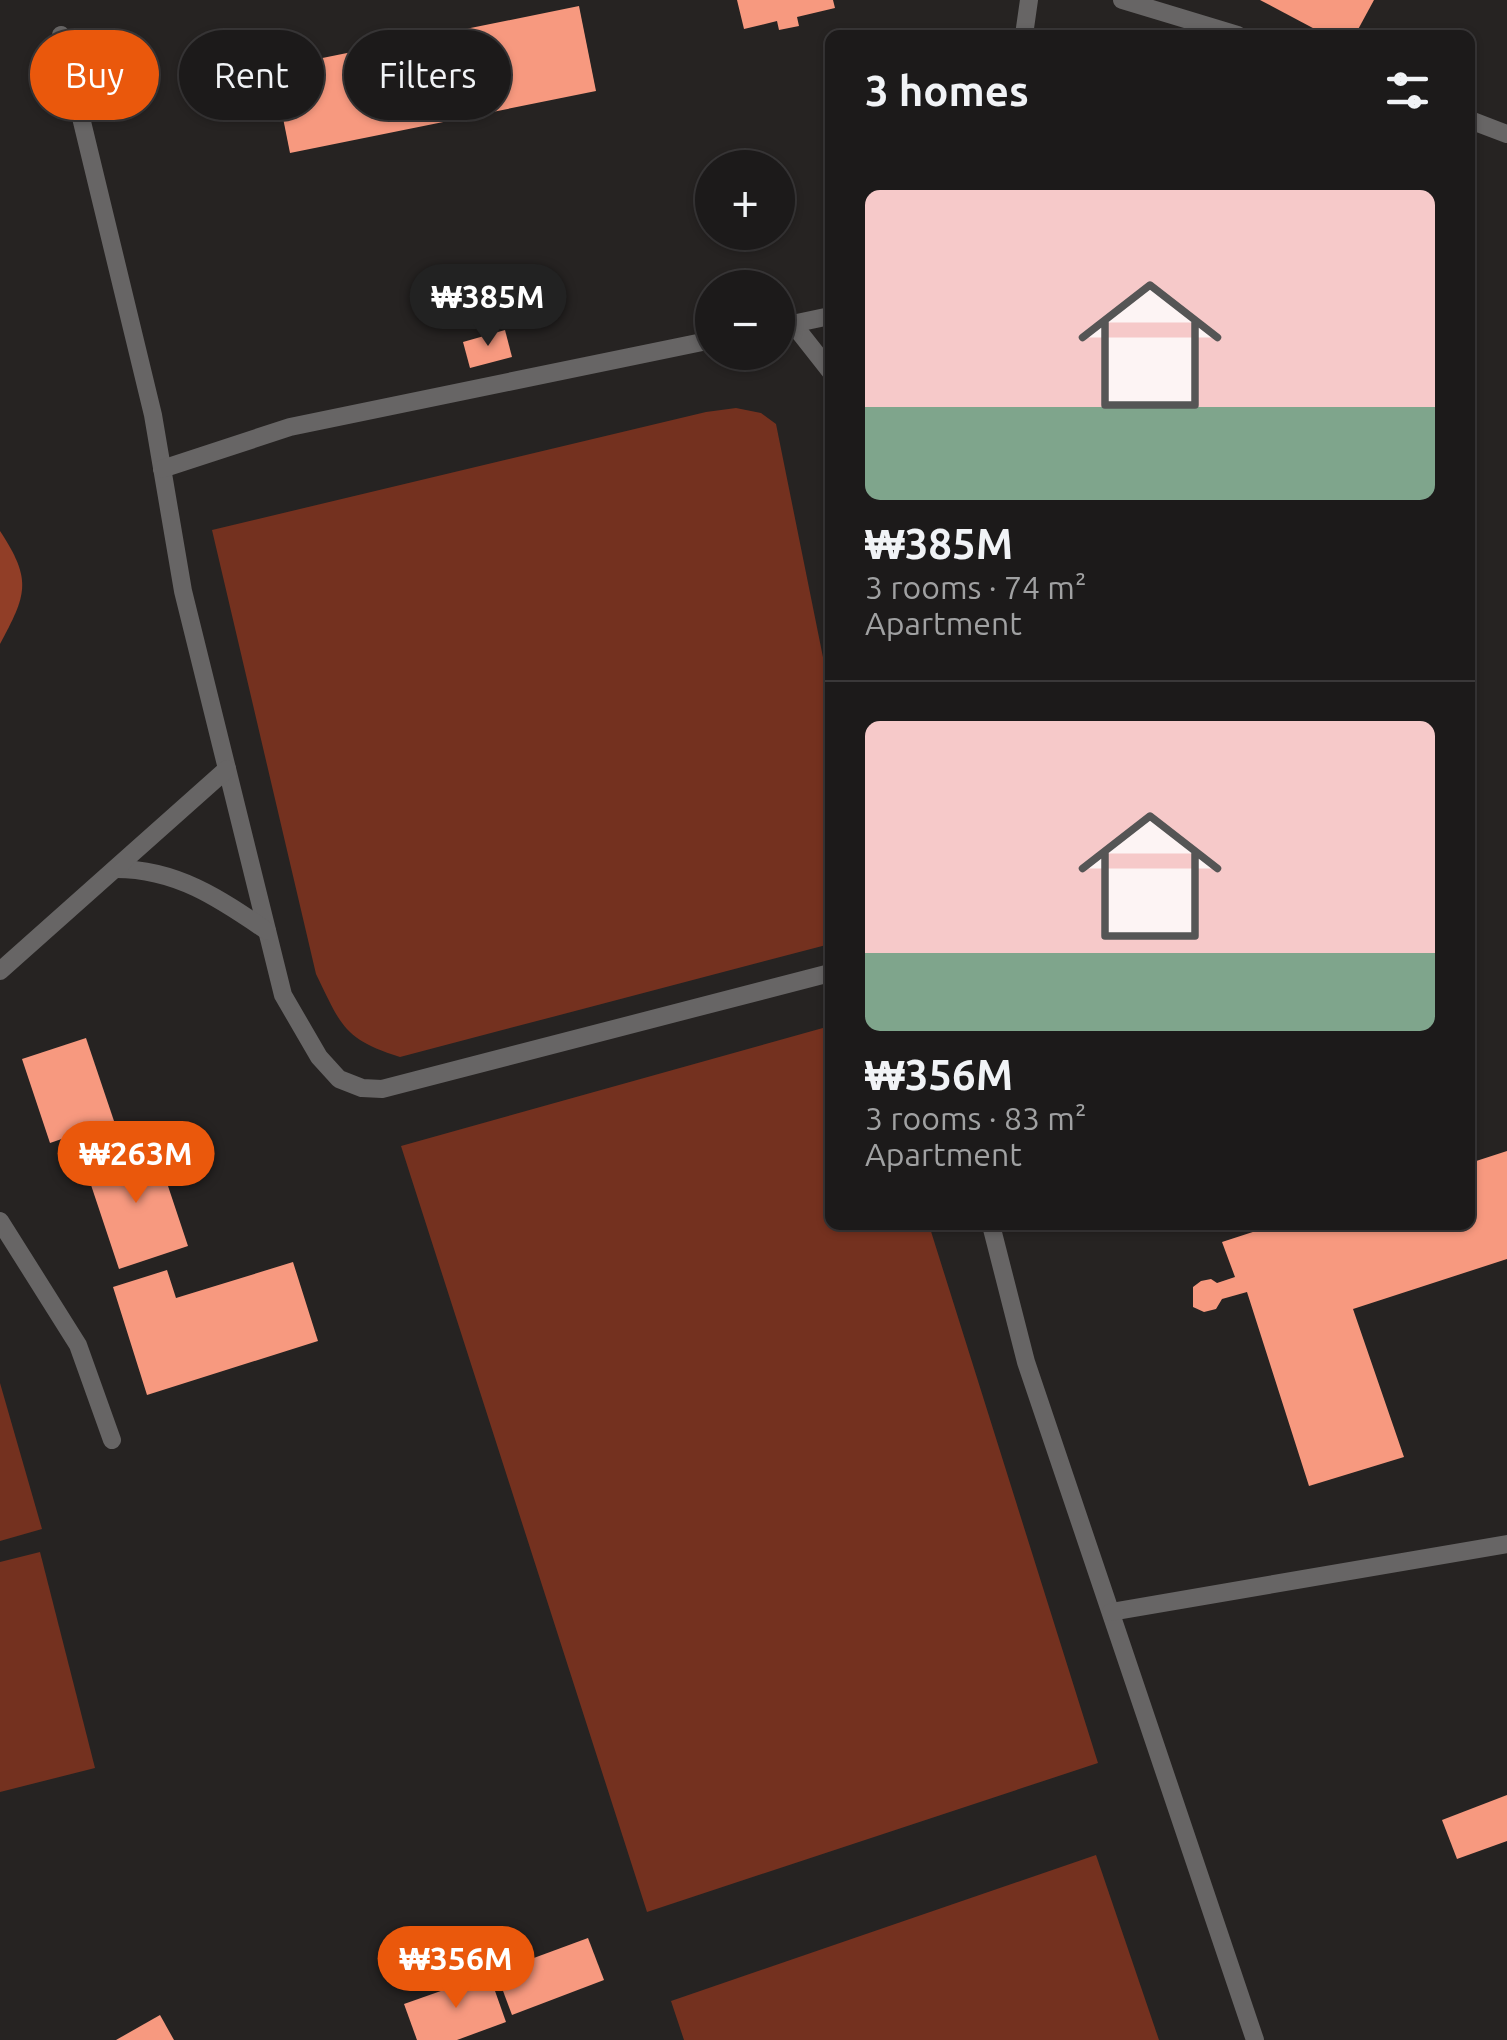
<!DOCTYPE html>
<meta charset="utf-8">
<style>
body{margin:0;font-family:Ubuntu,sans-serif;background:#292727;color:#f1f3f6;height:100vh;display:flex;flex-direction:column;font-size:38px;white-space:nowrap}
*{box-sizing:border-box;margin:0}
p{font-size:32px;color:#a0a1a2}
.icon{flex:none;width:55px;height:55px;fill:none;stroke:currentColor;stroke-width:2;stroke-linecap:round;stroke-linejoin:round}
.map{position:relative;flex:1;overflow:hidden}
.drawer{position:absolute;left:825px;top:30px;width:650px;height:1200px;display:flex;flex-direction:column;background:#1c1a1a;border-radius:15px;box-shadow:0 2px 8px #0004,0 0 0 2px #3a3839}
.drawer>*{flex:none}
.top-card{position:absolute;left:30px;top:30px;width:645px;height:90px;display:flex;gap:20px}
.buttons{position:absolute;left:695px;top:150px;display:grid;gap:20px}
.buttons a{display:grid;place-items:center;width:100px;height:100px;border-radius:50%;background:#1c1a1a;box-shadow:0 2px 8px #0004,0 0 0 2px #3a3839;font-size:50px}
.price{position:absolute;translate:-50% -85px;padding:0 22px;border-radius:35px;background:#ea580c;color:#fff;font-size:32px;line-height:65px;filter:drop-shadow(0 2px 5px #0008)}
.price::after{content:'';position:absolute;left:50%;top:60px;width:30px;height:22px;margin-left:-15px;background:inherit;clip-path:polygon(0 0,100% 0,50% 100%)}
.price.on{background:#222;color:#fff}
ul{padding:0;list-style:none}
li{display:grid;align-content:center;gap:20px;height:530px;padding:0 40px}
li+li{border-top:2px solid #3a3839}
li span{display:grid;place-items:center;height:310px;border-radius:15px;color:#555}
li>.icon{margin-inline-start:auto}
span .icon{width:180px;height:180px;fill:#fffc;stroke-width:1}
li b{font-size:42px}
h2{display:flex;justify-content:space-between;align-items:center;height:120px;padding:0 40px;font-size:42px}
.tag{padding:0 35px;border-radius:45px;background:#1c1a1a;box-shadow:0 2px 8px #0004,0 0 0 2px #3a3839;font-size:35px;line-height:90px}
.tag.on{background:#ea580c;color:#fff}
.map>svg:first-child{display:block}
</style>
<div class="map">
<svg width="1507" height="2040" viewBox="0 0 1507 2040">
<rect width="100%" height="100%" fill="#262322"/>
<g fill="#74311f">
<path d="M736,408L761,413L776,424L830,692V944L400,1057C343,1039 341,1025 316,974L212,530L706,412Z"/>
<polygon points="830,1026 830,1225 929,1225 1098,1763 647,1912 401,1146"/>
<polygon points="0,1383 42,1529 0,1541"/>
<polygon points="40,1552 95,1768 0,1792 0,1562"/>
<polygon points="1096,1855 1159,2040 684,2040 671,2001"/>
</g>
<path fill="#913e27" d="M0,531C33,581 26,595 0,644Z"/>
<g fill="#f7997f">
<polygon points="737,0 833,0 835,8 797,17 799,26 779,30 777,21 744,29"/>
<polygon points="1260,0 1374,0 1355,35 1326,35"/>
<polygon points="579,6 596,91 290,153 273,68"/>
<polygon points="505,330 512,357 470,368 463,342"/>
<polygon points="86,1038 114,1121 50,1143 22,1059"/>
<polygon points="154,1144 188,1246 119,1269 85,1167"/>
<polygon points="1507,1151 1507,1259 1353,1309 1404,1457 1309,1486 1247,1292 1222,1299 1216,1309 1204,1312 1193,1307 1193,1287 1201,1281 1211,1279 1217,1283 1235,1277 1222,1242 1274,1225 1470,1225 1470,1163"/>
<polygon points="293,1262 318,1341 147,1395 113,1287 167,1270 176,1298"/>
<polygon points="1507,1795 1507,1841 1457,1859 1442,1820"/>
<polygon points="588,1938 604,1980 512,2015 496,1972"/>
<polygon points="489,1974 506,2022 457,2040 417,2040 404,2004"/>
<polygon points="160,2015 174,2040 116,2040"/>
</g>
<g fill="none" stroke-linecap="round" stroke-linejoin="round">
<g stroke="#676565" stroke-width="18">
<polyline points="1122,0 1238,35"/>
<polyline points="61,35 153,415 183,591 283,995 319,1057 339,1079 362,1088 382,1089 830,973"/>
<polyline points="1024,35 1029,0"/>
<polyline points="1470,120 1507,134"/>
<polyline points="793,324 830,371"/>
<polyline points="778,327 830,316"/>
<polyline points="162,469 290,427 712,340"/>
<path d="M116,869C176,869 219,898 267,931"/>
<polyline points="0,971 227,769"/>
<polyline points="0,1221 78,1345 112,1440"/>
<polyline points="991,1225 1026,1362 1255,2040"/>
<polyline points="1111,1612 1507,1544"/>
</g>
</g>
</svg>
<div class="buttons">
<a>+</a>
<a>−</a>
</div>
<b class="price on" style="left:488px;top:349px">₩385M</b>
<b class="price" style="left:136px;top:1206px">₩263M</b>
<b class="price" style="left:456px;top:2011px">₩356M</b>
<div class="top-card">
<a class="tag on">Buy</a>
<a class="tag">Rent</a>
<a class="tag">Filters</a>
</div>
<section class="drawer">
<h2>3 homes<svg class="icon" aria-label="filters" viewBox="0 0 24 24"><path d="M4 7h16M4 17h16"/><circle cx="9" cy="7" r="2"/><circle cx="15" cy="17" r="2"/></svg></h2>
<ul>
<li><span style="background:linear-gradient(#f6c9c9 70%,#7fa58c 0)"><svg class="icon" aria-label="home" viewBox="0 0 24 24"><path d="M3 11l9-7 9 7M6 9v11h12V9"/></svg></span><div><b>₩385M</b><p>3 rooms · 74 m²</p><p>Apartment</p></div></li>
<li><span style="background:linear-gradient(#f6c9c9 75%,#7fa58c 0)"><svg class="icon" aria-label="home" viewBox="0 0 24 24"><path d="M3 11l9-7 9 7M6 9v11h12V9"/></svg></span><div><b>₩356M</b><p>3 rooms · 83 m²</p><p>Apartment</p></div></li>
</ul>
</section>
</div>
